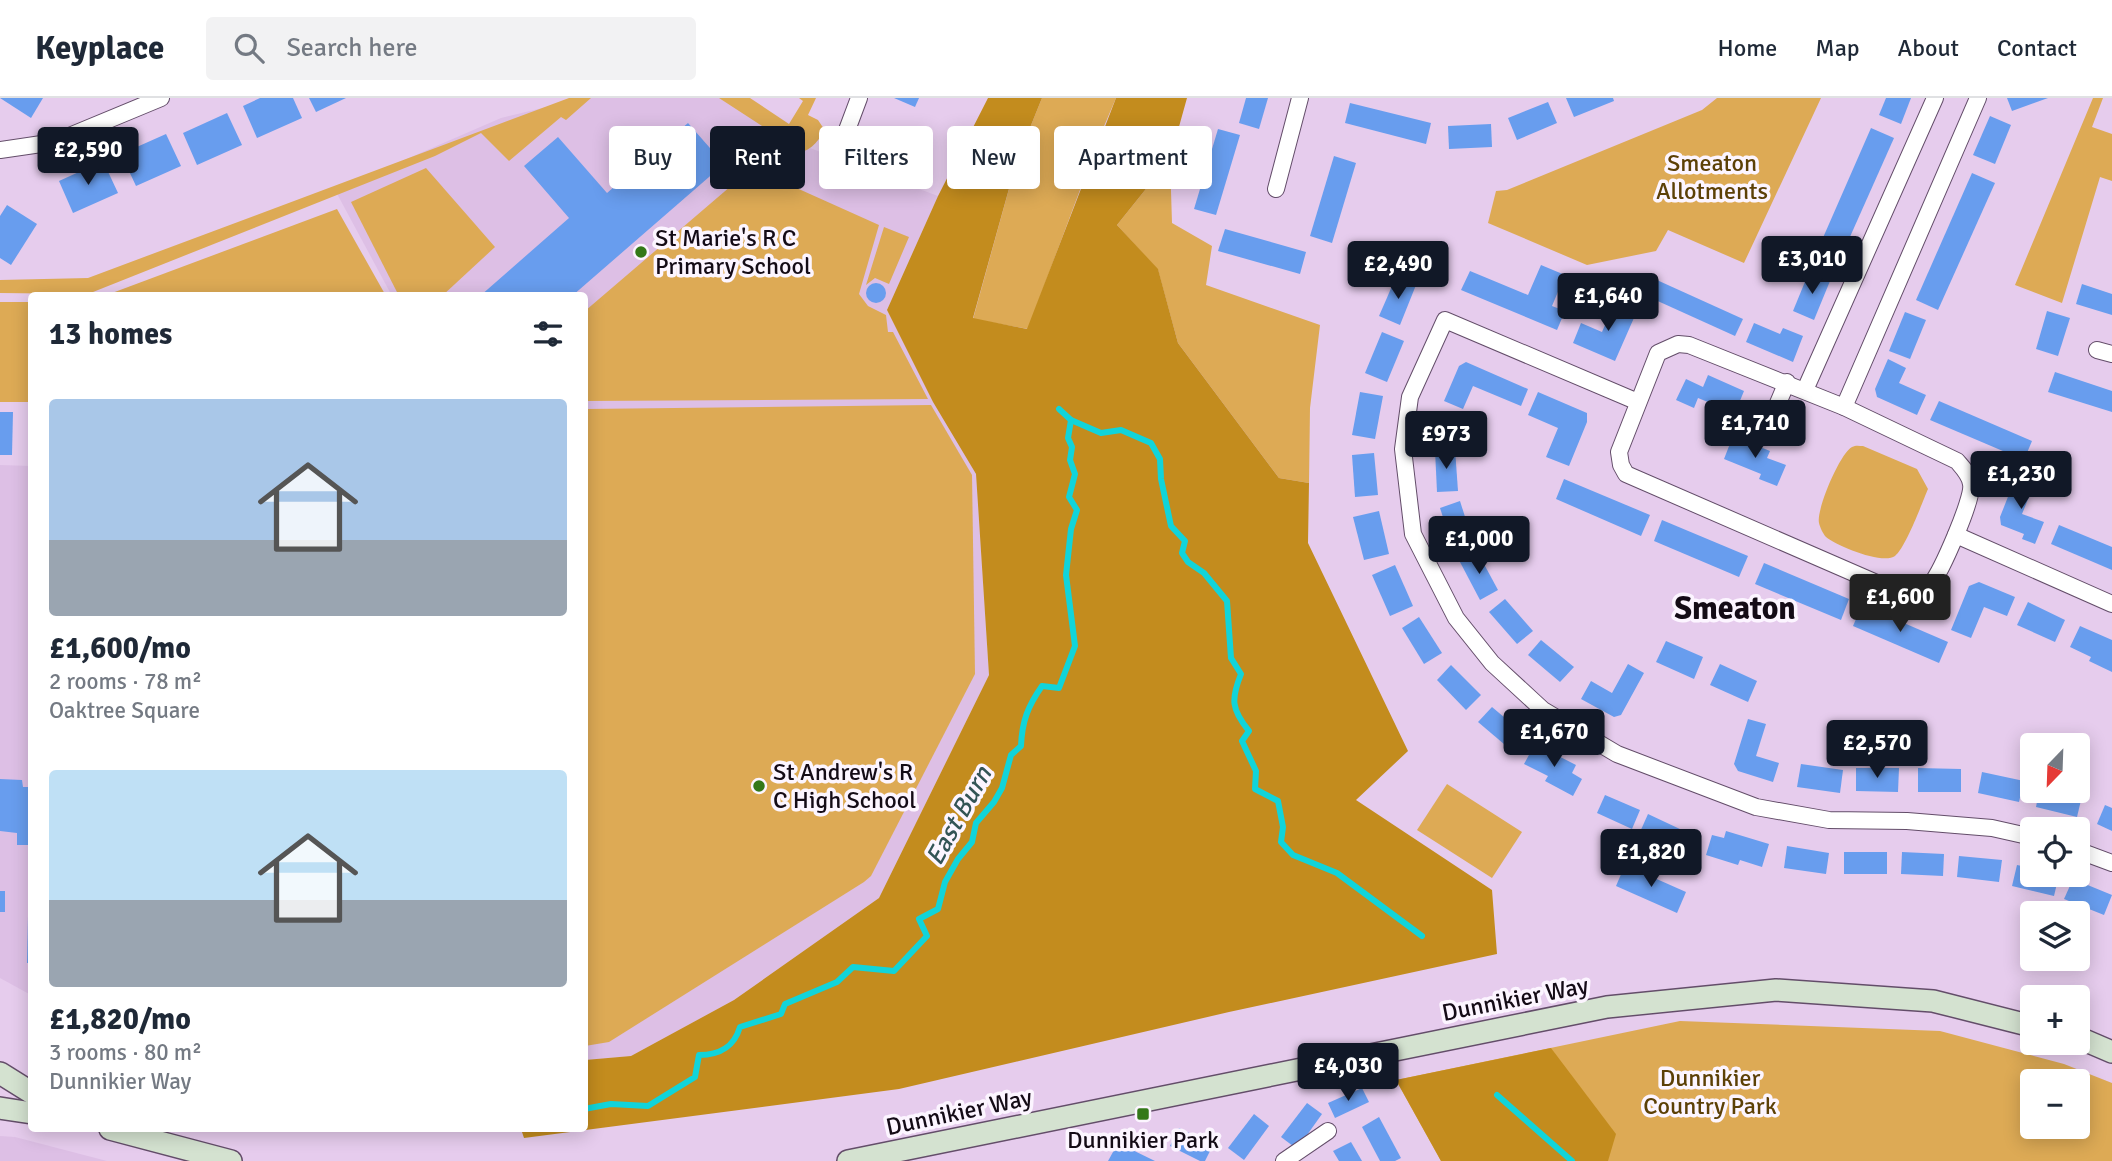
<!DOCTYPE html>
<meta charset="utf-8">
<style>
body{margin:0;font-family:Signika,sans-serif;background:#f2f2f3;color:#1f2937;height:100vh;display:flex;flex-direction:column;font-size:26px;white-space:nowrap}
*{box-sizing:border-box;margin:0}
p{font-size:23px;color:#747a83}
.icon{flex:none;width:38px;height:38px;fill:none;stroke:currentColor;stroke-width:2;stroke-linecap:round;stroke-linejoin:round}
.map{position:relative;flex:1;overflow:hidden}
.details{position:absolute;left:28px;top:194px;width:560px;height:840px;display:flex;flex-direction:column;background:#fff;border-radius:7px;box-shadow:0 4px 18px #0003}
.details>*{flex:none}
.hud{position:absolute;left:609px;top:28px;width:665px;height:63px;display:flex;gap:14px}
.needle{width:46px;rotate:203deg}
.controls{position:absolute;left:2020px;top:635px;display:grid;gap:14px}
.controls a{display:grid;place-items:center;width:70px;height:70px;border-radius:7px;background:#fff;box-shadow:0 4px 18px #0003;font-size:35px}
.price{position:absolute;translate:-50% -60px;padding:0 16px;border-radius:7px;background:#111827;color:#fff;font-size:23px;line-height:46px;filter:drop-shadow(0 2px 4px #0008)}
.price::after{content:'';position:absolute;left:50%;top:42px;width:21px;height:16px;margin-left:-10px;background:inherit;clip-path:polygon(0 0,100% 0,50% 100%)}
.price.active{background:#222;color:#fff}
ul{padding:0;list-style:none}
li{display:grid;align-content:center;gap:14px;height:371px;padding:0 21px}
li span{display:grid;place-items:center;height:217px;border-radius:7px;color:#555}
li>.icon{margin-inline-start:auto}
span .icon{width:126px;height:126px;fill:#fffc;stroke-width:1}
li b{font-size:30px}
h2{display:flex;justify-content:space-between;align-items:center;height:84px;padding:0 21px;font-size:30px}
.pill{padding:0 24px;border-radius:7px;background:#fff;box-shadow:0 4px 18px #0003;font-size:24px;line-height:63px}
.pill.active{background:#111827;color:#fff}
header{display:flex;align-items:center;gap:42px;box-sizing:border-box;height:98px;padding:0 35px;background:#fff;border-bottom:2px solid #e0e1e3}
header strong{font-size:33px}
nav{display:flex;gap:38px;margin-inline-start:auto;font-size:24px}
.search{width:490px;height:63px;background:#f2f2f3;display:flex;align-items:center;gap:18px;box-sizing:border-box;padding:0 24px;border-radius:7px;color:#747a83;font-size:26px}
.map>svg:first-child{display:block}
</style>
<header>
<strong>Keyplace</strong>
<div class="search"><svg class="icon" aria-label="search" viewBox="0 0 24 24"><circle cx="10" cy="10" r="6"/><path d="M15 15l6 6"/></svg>Search here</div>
<nav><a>Home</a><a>Map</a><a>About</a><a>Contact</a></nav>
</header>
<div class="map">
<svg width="2112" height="1063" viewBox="0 0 2112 1063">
<rect width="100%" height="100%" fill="#e6cced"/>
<g fill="#ddbfe5">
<polygon points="584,0 725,0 786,41 938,98 887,212 933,304 976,376 989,577 879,800 734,902 631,958 585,962 584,198 392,198 335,92 501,20"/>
<polygon points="0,367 31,368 31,897 0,880"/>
<polygon points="0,1038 15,1039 107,1063 0,1063"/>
</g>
<g fill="#da5" fill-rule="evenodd">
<polygon points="569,0 591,0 566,22 561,19 509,63 481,35 435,58 88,196 0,195 0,182 88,180"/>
<path d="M719,0H750L789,26L803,3L799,0H816L808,17L818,22L824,31C816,52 798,61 777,51L782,41Z"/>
<polygon points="1042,0 1116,0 1102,33 1028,231 973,221 1017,62"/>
<polygon points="1717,0 1821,0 1744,165 1668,132 1656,153 1587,167 1488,125 1496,93 1507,92 1702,12"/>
<polygon points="2093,0 2103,0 2092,29 2112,36 2112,83 2100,79 2062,205 2015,187"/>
<polygon points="1170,61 1172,125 1212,148 1206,187 1320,227 1310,310 1309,385 1279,380 1178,245 1158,172 1117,127"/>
<polygon points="426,70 495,149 442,198 399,198 351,104"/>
<polygon points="752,70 879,127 859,196 868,208 886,217 888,234 893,234 928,301 585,303 585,213"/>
<polygon points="337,111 386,198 104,198"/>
<polygon points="884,129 909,139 889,186 875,180 866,187"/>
<rect x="0" y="204" width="31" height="100"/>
<polygon points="931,307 972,377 975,576 871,778 864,784 609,944 585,948 585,311"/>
<path d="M1863,348L1917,371L1928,391C1922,405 1906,449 1895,458C1883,467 1837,448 1826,439C1823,436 1820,429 1819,425C1816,412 1840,355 1852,349C1856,347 1859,348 1863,348Z"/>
<polygon points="1447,686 1522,734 1492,780 1417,732"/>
<path d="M1680,923L1940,933L2064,966L2112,985V1063H1441L1396,982ZM2032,984H2077V1029H2032Z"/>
</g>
<g fill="#c38c1e">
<polygon points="988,0 1042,0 1017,62 973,220 1027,231 1116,0 1187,0 1170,61 1117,127 1158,171 1178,245 1279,380 1309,385 1308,445 1408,653 1356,702 1492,792 1497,856 1229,914 899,991 524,1040 521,1031 584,1031 585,962 631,958 734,902 879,800 989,577 976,376 933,304 887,212 938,98"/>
<polygon points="1551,950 1616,1036 1608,1063 1441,1063 1396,982"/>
</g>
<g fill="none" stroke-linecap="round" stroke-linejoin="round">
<g stroke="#11d4da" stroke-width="6">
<path d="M1059,311L1071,322L1101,335L1121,332L1151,345L1160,361L1161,381L1171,428L1185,443L1182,455L1188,464L1204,475L1227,503L1231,560L1241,576C1231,601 1231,611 1249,633L1242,643L1256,673L1255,691L1278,703L1283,729L1281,744L1293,757L1337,775L1422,838"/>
<polyline points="1497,997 1572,1063"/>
<path d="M584,1011L611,1006L648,1008L695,979L699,957C720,957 734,949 740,929L781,916L785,906L837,884L853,869L894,873L927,838L919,821L938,811L945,784L958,761L972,744L976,725L994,704L1002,690L1011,657L1021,648C1022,623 1028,608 1042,588L1059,590L1075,548L1066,477L1071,431L1077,412L1069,399L1075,376L1070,362L1072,349L1068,340L1071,322"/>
</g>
</g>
<g fill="#689dee">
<polygon points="0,0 43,0 31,20"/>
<polygon points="260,0 293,0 302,20 257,40 243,8"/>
<polygon points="309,0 346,0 316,14"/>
<polygon points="894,0 919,0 915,9"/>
<polygon points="1246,0 1268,0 1259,31 1239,25"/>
<polygon points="1566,0 1613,0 1614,3 1574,19"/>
<polygon points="1886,0 1911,0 1901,26 1879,17"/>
<polygon points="2007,0 2048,0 2012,13"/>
<polygon points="1548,4 1557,25 1517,42 1508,20"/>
<polygon points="1350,5 1431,25 1426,46 1345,25"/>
<polygon points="227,15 242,47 197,67 183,35"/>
<polygon points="1990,18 2011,27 1995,66 1973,57"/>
<polygon points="688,25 724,66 572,198 480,198 569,120 524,68 558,39 607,95"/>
<polygon points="1491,26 1492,49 1449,51 1448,28"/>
<polygon points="1871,30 1894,40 1837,168 1815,158"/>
<polygon points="1218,31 1240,37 1216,117 1194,111"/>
<polygon points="875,32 911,49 902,69 865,52"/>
<polygon points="166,36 181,68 136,88 121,56"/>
<polygon points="1334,58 1356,65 1332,145 1310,138"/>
<polygon points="103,63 118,95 73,115 59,83"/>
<polygon points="1972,75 1995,85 1938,212 1916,202"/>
<polygon points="7,107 37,126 11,167 0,160 0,118"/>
<polygon points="1225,131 1306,154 1300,176 1218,153"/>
<polygon points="1541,167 1565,177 1552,208 1565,213 1557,232 1461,192 1470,173 1528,197"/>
<polygon points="1809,174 1830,183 1814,222 1793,213"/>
<polygon points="1648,178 1743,221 1735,238 1640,195"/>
<polygon points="1396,179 1416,187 1400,227 1379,218"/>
<circle cx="876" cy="195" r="10"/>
<polygon points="2082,186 2112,196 2112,217 2076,206"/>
<polygon points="1615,204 1637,213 1615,263 1573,245 1581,225 1602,234"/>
<polygon points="2047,213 2070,220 2058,258 2036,251"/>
<polygon points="1905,214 1926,222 1910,261 1889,253"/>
<polygon points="1754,225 1780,236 1783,230 1803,238 1793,264 1746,244"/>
<polygon points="1382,234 1404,243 1387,284 1365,275"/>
<polygon points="1888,261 1906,270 1899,285 1926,297 1917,317 1877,299 1875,291"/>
<polygon points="1466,264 1528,291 1521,308 1473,288 1463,311 1444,303 1459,268"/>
<polygon points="2055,274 2112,293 2112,314 2048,294"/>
<polygon points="1708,277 1744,293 1735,315 1698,300 1694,310 1676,302 1686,281 1703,289"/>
<polygon points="1360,294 1383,298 1375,341 1352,337"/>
<polygon points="1538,294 1587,315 1587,324 1569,368 1546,359 1558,330 1528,317"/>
<polygon points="1939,303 2032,343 2024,362 1930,322"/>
<polygon points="0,314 13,314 12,357 0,357"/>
<polygon points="1733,338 1770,353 1767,360 1786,367 1777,388 1759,381 1761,376 1724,361"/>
<polygon points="1455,351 1458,393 1437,394 1435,352"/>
<polygon points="1374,355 1378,397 1355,399 1352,357"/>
<polygon points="2017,376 2035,384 2022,416 2044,424 2035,446 2022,441 2024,436 2001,427 2000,419"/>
<polygon points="1564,381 1650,417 1641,438 1556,401"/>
<polygon points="1460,403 1473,444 1453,450 1440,410"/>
<polygon points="1379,413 1389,456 1364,462 1353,419"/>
<polygon points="1662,422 1748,458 1739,479 1654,443"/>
<polygon points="2059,427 2112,449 2112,472 2051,446"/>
<polygon points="1478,455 1498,492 1480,502 1460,464"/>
<polygon points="1764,465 1849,501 1841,522 1755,486"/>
<polygon points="1395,467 1413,508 1390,518 1372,477"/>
<polygon points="1979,484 2015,499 2007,518 1984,509 1971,540 1951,532 1969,488"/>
<polygon points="1505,501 1533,533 1517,546 1489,514"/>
<polygon points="2028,504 2065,522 2055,544 2017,527"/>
<polygon points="1862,507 1948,544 1939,565 1853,528"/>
<polygon points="1419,519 1442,555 1424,566 1402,530"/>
<polygon points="2080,528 2112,542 2112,574 2089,563 2091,559 2070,549"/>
<polygon points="1541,542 1574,569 1560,584 1528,557"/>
<polygon points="1666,543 1703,559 1694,581 1656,564"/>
<polygon points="1628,566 1644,575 1621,617 1614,619 1581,601 1591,583 1612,595"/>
<polygon points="1720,566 1757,583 1748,604 1710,587"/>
<polygon points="1451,567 1481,597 1466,612 1437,582"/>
<polygon points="1492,609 1524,636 1511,652 1478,624"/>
<polygon points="1748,621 1766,626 1756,658 1779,665 1773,684 1738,673 1734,666"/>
<polygon points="1535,646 1576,667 1572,675 1582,681 1573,698 1545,683 1548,678 1524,666"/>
<polygon points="1801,666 1843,672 1840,695 1797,689"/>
<polygon points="1856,670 1899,670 1898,694 1856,693"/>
<polygon points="1918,670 1961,671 1961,694 1918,694"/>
<polygon points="1982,674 2024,683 2019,704 1978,695"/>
<polygon points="0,681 22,682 23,689 32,689 32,747 17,747 17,735 0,733"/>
<polygon points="2039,693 2063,693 2082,698 2077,719 2036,709"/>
<polygon points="1605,697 1640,712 1632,731 1597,715"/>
<polygon points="2105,707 2112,710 2112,733 2097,726"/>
<polygon points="1648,716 1682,732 1674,750 1640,734"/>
<polygon points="1726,733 1769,746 1762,769 1740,762 1738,767 1706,757 1712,737 1724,740"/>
<polygon points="1787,748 1829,755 1826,776 1784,770"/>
<rect x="1844" y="754" width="43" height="22"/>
<polygon points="1902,754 1944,756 1943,778 1901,776"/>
<polygon points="1959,758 2002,762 1999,784 1957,779"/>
<polygon points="1625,767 1686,794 1677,815 1616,788"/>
<polygon points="2017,767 2032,770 2032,777 2059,777 2054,798 2012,788"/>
<polygon points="29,771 32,771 32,865 27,865"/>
<polygon points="2073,781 2112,797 2104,817 2064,801"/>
<rect x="0" y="793" width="5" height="21"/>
<polygon points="1362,990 1369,1004 1335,1020 1328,1005"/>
<polygon points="1307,1005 1322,1016 1297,1051 1281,1039"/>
<polygon points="1254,1016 1269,1028 1244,1062 1228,1050"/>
<polygon points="1379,1019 1401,1060 1395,1063 1380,1063 1362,1029"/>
<polygon points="1179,1030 1213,1047 1205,1063 1200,1063 1170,1048"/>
<polygon points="1351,1044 1362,1063 1339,1063 1333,1053"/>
<polygon points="1118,1045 1155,1063 1108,1063"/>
</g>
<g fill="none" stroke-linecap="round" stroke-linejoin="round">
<g stroke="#634d69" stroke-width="18">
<g id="street">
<polyline points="841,48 859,0"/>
<polyline points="0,52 55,44 161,0"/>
<polyline points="1276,91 1300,0"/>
<path d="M1678,246L1689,247L1844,309L1957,363C1963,370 1970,377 1971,386C1974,400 1941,474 1931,486C1922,496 1907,495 1895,493L1626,376L1621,367L1619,354L1658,255Z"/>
<polyline points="2097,252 2112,256"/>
<polyline points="1805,292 1935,0"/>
<polyline points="1638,304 1445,222 1410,299 1403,351 1413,436 1456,520 1492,565 1543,612 1617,656 1756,709 1829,722 1907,723 1992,730 2032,739"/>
<polyline points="1844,309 1978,0"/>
<polyline points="1767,331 1787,284"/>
<polyline points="1956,437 2112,506"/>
<polyline points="2077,752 2112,765"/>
<polyline points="1284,1063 1328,1033"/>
</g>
</g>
<g stroke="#634d69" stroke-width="24">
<g id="secondary">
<polyline points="2077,939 2112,954"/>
<polyline points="0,975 32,995"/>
<polyline points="0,1010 32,1015"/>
<polyline points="110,1031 231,1063"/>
<polyline points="848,1063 1607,909 1776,892 1933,903 2032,928"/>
</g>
</g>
<use href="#street" stroke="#fff" stroke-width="16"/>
<use href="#secondary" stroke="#d4e2d0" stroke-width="21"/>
</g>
<g fill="#337818" stroke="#fcf5ff" stroke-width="2.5">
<circle cx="641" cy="154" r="7"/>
<circle cx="759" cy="688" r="7"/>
<rect x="1136" y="1009" width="14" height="14" rx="3.5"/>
</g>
<g text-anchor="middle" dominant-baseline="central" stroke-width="7" stroke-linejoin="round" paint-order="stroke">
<g font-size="24" fill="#5c4006" stroke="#fcf5ff">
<text x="1712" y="65">Smeaton<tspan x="1712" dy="28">Allotments</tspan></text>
<text x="1710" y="980">Dunnikier<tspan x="1710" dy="28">Country Park</tspan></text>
</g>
<g font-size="24" fill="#140b16" stroke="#fcf5ff" text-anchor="start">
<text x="655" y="140">St Marie's R C<tspan x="655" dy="28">Primary School</tspan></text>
<text x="773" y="674">St Andrew's R<tspan x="773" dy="28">C High School</tspan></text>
<text x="1143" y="1042" text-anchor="middle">Dunnikier Park</text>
</g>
<g font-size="24" fill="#140b16" stroke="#fcf5ff">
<text transform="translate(1515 901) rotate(-11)">Dunnikier Way</text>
<text transform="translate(959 1014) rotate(-12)">Dunnikier Way</text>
</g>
<g font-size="26" font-style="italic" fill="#335456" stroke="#fcf5ff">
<text transform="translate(959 718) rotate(-61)">East Burn</text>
</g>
<g font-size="32" font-weight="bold" fill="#140b16" stroke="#fcf5ff">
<text x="1735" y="510">Smeaton</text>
</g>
</g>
</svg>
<div class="controls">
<a><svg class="needle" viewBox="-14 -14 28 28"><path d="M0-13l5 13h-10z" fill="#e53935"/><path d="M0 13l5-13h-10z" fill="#747a83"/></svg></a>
<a><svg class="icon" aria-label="locate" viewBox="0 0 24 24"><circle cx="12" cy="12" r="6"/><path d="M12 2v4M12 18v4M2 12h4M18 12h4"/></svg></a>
<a><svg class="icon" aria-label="layers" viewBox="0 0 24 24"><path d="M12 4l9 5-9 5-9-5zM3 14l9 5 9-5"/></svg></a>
<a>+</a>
<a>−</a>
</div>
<b class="price" style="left:88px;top:89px">£2,590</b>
<b class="price" style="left:1812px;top:198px">£3,010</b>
<b class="price" style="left:1398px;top:203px">£2,490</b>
<b class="price" style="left:1608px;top:235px">£1,640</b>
<b class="price" style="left:1755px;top:362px">£1,710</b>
<b class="price" style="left:1446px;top:373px">£973</b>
<b class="price" style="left:2021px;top:413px">£1,230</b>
<b class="price" style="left:1479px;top:478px">£1,000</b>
<b class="price active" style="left:1900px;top:536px">£1,600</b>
<b class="price" style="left:1554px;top:671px">£1,670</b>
<b class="price" style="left:1877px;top:682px">£2,570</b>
<b class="price" style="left:1651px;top:791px">£1,820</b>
<b class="price" style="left:1348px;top:1005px">£4,030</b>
<div class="hud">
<a class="pill">Buy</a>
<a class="pill active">Rent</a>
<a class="pill">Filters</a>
<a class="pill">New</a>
<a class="pill">Apartment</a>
</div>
<section class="details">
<h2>13 homes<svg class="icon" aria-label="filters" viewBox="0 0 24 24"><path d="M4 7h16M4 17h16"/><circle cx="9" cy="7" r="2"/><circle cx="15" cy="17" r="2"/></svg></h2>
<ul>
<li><span style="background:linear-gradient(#a9c7e8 65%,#9aa5b1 0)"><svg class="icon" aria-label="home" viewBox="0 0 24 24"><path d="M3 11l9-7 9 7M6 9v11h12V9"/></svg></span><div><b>£1,600/mo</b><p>2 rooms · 78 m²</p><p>Oaktree Square</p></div></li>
<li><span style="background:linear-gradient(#bfe0f5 60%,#9aa5b1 0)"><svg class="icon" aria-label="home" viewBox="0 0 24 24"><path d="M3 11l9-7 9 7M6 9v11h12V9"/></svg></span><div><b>£1,820/mo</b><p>3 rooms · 80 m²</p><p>Dunnikier Way</p></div></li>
</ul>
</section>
</div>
